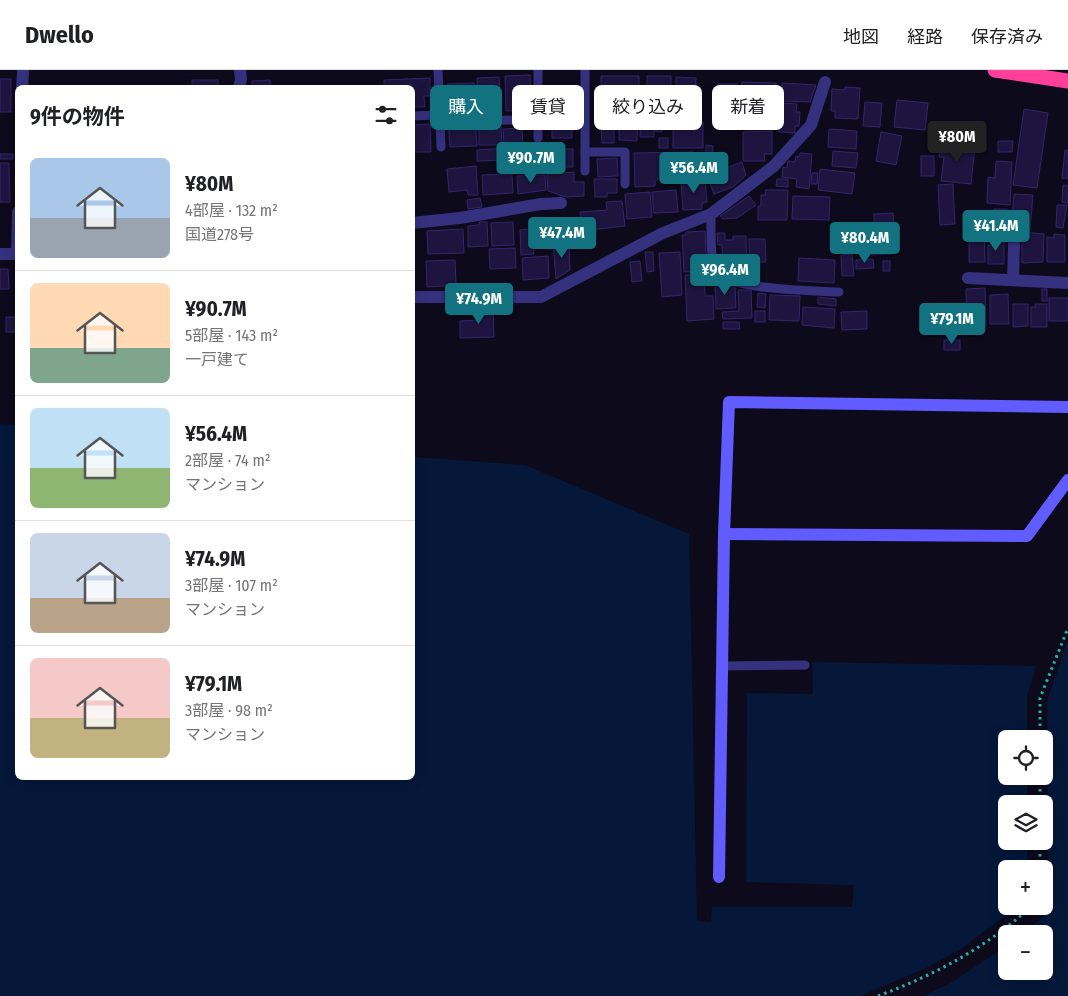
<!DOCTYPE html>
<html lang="ja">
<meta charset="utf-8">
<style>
body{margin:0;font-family:"Fira Sans Condensed","Noto Sans JP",sans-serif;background:#f6f6f6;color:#202124;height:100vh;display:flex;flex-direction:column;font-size:19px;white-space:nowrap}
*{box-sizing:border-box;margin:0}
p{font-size:16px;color:#757577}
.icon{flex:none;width:28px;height:28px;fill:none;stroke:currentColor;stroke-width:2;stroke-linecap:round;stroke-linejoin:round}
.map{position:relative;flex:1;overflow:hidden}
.sheet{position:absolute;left:15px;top:15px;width:400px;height:695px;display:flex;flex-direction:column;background:#fff;border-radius:8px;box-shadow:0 2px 12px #0003}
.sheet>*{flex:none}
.guide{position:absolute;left:430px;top:15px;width:475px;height:45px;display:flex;gap:10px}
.tools{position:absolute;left:998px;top:660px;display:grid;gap:10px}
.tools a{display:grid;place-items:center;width:55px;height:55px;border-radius:8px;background:#fff;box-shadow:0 2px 12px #0003;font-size:25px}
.price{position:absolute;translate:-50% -42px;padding:0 11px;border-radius:5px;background:#127280;color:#fff;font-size:16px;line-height:32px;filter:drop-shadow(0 1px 2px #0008)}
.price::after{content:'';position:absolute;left:50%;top:30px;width:15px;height:11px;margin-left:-8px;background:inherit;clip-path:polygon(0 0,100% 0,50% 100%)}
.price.on{background:#222;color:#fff}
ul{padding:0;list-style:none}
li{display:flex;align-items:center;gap:15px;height:125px;padding:0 15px}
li+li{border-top:1px solid #e0e0e0}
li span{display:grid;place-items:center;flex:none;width:140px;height:100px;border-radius:8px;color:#555}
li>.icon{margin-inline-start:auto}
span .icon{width:60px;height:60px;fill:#fffc;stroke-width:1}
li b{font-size:21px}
h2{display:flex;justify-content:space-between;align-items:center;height:60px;padding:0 15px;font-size:21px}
.chip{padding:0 18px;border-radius:8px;background:#fff;box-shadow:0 2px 12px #0003;font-size:18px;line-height:45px}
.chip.on{background:#127280;color:#fff}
header{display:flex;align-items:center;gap:30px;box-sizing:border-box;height:70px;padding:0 25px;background:#fff;border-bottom:1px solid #e0e0e0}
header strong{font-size:24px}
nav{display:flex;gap:28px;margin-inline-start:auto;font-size:18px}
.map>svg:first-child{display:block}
</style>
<header>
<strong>Dwello</strong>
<nav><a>地図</a><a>経路</a><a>保存済み</a></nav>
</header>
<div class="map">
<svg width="1068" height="926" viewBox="0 0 1068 926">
<rect width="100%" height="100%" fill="#0d0a1c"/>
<g fill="#05183a">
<polygon points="0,354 18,355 18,708 412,708 413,387 525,395 689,464 697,851 711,852 712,837 852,837 854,815 746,812 747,623 813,624 812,592 1036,596 1027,626 1027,669 1006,669 1006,706 1027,706 1027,734 1006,734 1006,771 1027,771 1027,799 1006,799 1006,836 1019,836 959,880 924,899 860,926 0,926"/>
<polygon points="1068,570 1068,926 923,926 951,913 1006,876 1006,901 1044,901 1044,864 1022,864 1049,842 1047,631"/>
</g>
<g fill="#1d153f" stroke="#33256c">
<polygon points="530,5 531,40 506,41 505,6"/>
<polygon points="601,6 639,6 639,35 618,35 618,27 610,27 610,31 601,32"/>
<rect x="647" y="6" width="24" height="25"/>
<polygon points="499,7 501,43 479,44 477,8"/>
<polygon points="676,7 696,8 694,44 675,43"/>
<polygon points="430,8 430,26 424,26 425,37 412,37 412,18 384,18 384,10"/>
<rect x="0" y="9" width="11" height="33"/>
<rect x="192" y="10" width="26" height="8"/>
<polygon points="270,10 271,18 252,18 252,11"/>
<polygon points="742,12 776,13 774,52 748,51 748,30 741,30"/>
<polygon points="474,13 475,37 448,38 447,14"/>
<polygon points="782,13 816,15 810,32 781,31"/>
<rect x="718" y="14" width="19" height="35"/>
<polygon points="576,16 577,59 572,59 572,68 552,68 552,17"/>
<polygon points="845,17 860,18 858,49 835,48 835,41 831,41 832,19 845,20"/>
<polygon points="897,30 928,33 925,60 894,57"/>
<polygon points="865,32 882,33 880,57 863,56"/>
<polygon points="781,33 797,34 796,42 800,42 799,56 795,56 795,63 779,62"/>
<polygon points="641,39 662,39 662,62 654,61 654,67 640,67"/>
<polygon points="1024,39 1048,43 1037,118 1013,115"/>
<polygon points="619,42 638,42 637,71 619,70"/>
<polygon points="475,48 477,76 450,77 448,49"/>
<rect x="673" y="52" width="30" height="26"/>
<polygon points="430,54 431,82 412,82 412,55"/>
<polygon points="614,54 614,73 602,73 601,55"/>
<polygon points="479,56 501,56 502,75 479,75"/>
<polygon points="522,58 523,75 504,76 503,59"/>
<polygon points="829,59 857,61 856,79 828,77"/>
<polygon points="772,61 772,84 764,84 765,91 743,91 743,62"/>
<polygon points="881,62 902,66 896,95 876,91"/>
<rect x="659" y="68" width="9" height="10"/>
<polygon points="998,71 1013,71 1012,82 998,82"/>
<polygon points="941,73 975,77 971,114 941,111 944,87 939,87"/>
<polygon points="706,75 713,76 712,95 697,95 698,83 706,84"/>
<polygon points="506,78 507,90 477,91 477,80"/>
<polygon points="517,79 518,100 509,101 508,80"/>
<rect x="550" y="79" width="23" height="18"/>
<polygon points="544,80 545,101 520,102 519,81"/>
<polygon points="1065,80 1068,80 1068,109 1062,108"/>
<polygon points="833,81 858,83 856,98 832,96"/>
<polygon points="693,82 693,106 662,106 655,111 655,116 635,117 634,83"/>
<polygon points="800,83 812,84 809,119 796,117 797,109 782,107 783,97 787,98 788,91 795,92 796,86 799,87"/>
<rect x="0" y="84" width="13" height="5"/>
<rect x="921" y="86" width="13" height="20"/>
<polygon points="617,88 618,106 598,107 597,89"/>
<polygon points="996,91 1012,92 1010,135 987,133 988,107 995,108"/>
<polygon points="742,92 746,105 733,117 714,124 707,105"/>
<polygon points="0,93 9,93 10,132 0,132"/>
<polygon points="476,96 478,125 468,125 467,120 449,122 447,99"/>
<polygon points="820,99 855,103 852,124 818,120"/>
<polygon points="574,102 574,112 584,112 584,126 566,127 548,121 547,104"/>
<polygon points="812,103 818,103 817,114 811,114"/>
<polygon points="512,104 513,123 483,125 482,105"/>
<polygon points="545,105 546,120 518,124 517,106"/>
<polygon points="594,109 617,109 617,123 607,123 607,127 595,127"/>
<polygon points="705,109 707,132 702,133 702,139 683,140 681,111"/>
<polygon points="777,109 788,109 788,117 776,116"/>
<polygon points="953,114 955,154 940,155 938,115"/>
<polygon points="1063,115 1068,116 1068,133 1062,132"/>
<polygon points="676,120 678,142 654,143 652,122"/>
<polygon points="765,120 788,120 787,150 758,150 758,136 761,136 761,125 766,125"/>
<polygon points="650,122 652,147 627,149 625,124"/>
<polygon points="1014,124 1033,125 1030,160 1011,158"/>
<polygon points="749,126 756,135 737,148 723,149 720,146"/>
<polygon points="793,126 830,127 829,150 792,149"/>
<polygon points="480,128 482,137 468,139 467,130"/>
<polygon points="622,131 625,156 582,161 580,142 607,140 606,132"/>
<polygon points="1057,135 1067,135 1063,158 1056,157"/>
<rect x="994" y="139" width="13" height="20"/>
<polygon points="893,143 894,154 874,154 874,144"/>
<polygon points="547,151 548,176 533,176 534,184 521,185 520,160 529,159 529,152"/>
<polygon points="479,152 487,152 488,176 468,177 468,156 479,155"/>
<polygon points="513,152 514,175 492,176 491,153"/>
<polygon points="889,157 891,184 872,185 872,180 841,182 840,168 845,168 845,160"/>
<polygon points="463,159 464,183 428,184 427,161"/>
<polygon points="969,160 984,160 985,192 969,192"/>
<polygon points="705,161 707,201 684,202 682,165 686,165 686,162"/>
<rect x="1010" y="162" width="10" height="7"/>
<polygon points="1022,162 1044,164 1043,192 1022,193"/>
<polygon points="717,163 725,163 725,170 733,170 733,166 746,166 747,203 723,204 722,175 718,175"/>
<polygon points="1054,164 1065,165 1065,192 1047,192 1047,167 1054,168"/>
<polygon points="749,169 765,169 766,192 758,192 758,198 750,198"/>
<polygon points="993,169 1004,169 1004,194 988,194 988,175 993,175"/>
<polygon points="569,173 570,200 556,209 553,174"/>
<polygon points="515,178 516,198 490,199 489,179"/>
<polygon points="645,182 653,182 654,201 647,202"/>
<polygon points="680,182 682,225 662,227 659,183"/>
<polygon points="852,184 854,206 842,206 841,185"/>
<polygon points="548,186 549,208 523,210 522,188"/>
<polygon points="799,188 835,190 834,213 798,211"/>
<polygon points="873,189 874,198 856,199 856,190"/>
<polygon points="455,190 456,215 427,217 426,191"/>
<polygon points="640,191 642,211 632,212 630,192"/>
<rect x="883" y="191" width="7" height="10"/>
<polygon points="0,199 8,199 9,219 0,219"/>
<polygon points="704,204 705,226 713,226 714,249 687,251 685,205"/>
<polygon points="735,214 736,238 716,239 715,215"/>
<polygon points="985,218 986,256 967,256 966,219"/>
<rect x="1042" y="219" width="5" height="12"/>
<polygon points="738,220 751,220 752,248 723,249 722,242 739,241"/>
<polygon points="758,223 766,224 765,238 757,237"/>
<polygon points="1008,224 1009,254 990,254 990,225"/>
<polygon points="770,225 800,226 799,251 769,250"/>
<polygon points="818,227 836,229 836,236 818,234"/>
<rect x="1049" y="228" width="19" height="23"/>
<polygon points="1013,234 1028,234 1028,256 1013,257"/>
<polygon points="1035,234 1047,234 1047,257 1031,257 1031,237 1036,237"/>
<polygon points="803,237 835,239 834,258 802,255"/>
<polygon points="477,238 493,238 494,267 460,268 460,251 478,250"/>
<rect x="755" y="241" width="10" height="11"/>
<polygon points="867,241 867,259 842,260 841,242"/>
<rect x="6" y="247" width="10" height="15"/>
<polygon points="723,252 739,252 740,259 723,259"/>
<rect x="944" y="270" width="16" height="10"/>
</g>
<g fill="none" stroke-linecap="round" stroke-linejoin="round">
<g stroke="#24b4ad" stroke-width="3" stroke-dasharray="2.5 4" stroke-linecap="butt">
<polyline points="1040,669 1040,628 1068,558"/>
<polyline points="1040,706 1040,734"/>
<polyline points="1040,771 1040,799"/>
<path d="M878,926C937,904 985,878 1032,836"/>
</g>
<g stroke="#35317f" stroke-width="9">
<polyline points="438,0 441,77"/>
<polyline points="538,0 538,68"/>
<polyline points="412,46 439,45"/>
<polyline points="487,51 538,49"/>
<polyline points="585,82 625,82 625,114"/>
<polyline points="585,101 585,0"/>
<path d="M711,144C711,157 710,192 716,201C727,220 817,221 839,222"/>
<polyline points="723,596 805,595"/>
</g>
<g stroke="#35317f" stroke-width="12">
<polyline points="22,18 23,2"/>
<polyline points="239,18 241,9 240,0"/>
<polyline points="412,153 460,148 541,134 561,133"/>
<polyline points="0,184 18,184"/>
<polyline points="17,184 18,142"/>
<polyline points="968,208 1068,213"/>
<polyline points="1013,210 1014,174"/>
<polyline points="412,227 541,227 663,163 711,144 774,96 811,55 825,12"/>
</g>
<g stroke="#615cff" stroke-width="12">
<polyline points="724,464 1027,466 1068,410"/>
<polyline points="719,807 724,464 729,332 1068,337"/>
</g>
<polyline stroke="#ff409a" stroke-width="15" points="995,0 1068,11"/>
</g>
</svg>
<div class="tools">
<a><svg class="icon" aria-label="locate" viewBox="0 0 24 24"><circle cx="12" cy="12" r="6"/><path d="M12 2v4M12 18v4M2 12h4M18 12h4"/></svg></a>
<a><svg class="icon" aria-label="layers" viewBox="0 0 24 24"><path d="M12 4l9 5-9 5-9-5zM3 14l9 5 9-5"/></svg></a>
<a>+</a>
<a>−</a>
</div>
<b class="price on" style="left:957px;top:93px">¥80M</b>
<b class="price" style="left:531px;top:114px">¥90.7M</b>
<b class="price" style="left:694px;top:124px">¥56.4M</b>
<b class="price" style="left:996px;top:182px">¥41.4M</b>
<b class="price" style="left:562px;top:189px">¥47.4M</b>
<b class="price" style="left:865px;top:194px">¥80.4M</b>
<b class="price" style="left:725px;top:226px">¥96.4M</b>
<b class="price" style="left:479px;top:255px">¥74.9M</b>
<b class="price" style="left:952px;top:275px">¥79.1M</b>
<div class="guide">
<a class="chip on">購入</a>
<a class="chip">賃貸</a>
<a class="chip">絞り込み</a>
<a class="chip">新着</a>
</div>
<section class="sheet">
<h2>9件の物件<svg class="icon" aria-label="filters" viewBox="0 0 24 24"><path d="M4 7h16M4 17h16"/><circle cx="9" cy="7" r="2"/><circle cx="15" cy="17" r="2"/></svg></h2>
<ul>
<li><span style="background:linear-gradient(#a9c7e8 60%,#9aa5b1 0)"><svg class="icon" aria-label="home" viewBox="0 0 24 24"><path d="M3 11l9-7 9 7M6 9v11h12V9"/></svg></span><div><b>¥80M</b><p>4部屋 · 132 m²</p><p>国道278号</p></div></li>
<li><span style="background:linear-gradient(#ffd9b3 65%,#7fa58c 0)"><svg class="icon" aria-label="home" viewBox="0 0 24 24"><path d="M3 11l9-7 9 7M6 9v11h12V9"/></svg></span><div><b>¥90.7M</b><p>5部屋 · 143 m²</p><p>一戸建て</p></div></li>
<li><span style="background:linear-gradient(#bfe0f5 60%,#8fb573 0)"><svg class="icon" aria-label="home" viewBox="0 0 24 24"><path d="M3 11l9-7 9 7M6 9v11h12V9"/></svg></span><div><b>¥56.4M</b><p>2部屋 · 74 m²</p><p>マンション</p></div></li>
<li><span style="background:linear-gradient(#c9d6e8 65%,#b9a48a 0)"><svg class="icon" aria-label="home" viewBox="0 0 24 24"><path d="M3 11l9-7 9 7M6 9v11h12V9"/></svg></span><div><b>¥74.9M</b><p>3部屋 · 107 m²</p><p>マンション</p></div></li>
<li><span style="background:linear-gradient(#f6c9c9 60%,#c2b280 0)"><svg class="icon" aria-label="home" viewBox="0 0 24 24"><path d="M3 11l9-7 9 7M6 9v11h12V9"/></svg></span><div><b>¥79.1M</b><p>3部屋 · 98 m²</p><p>マンション</p></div></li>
</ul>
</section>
</div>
